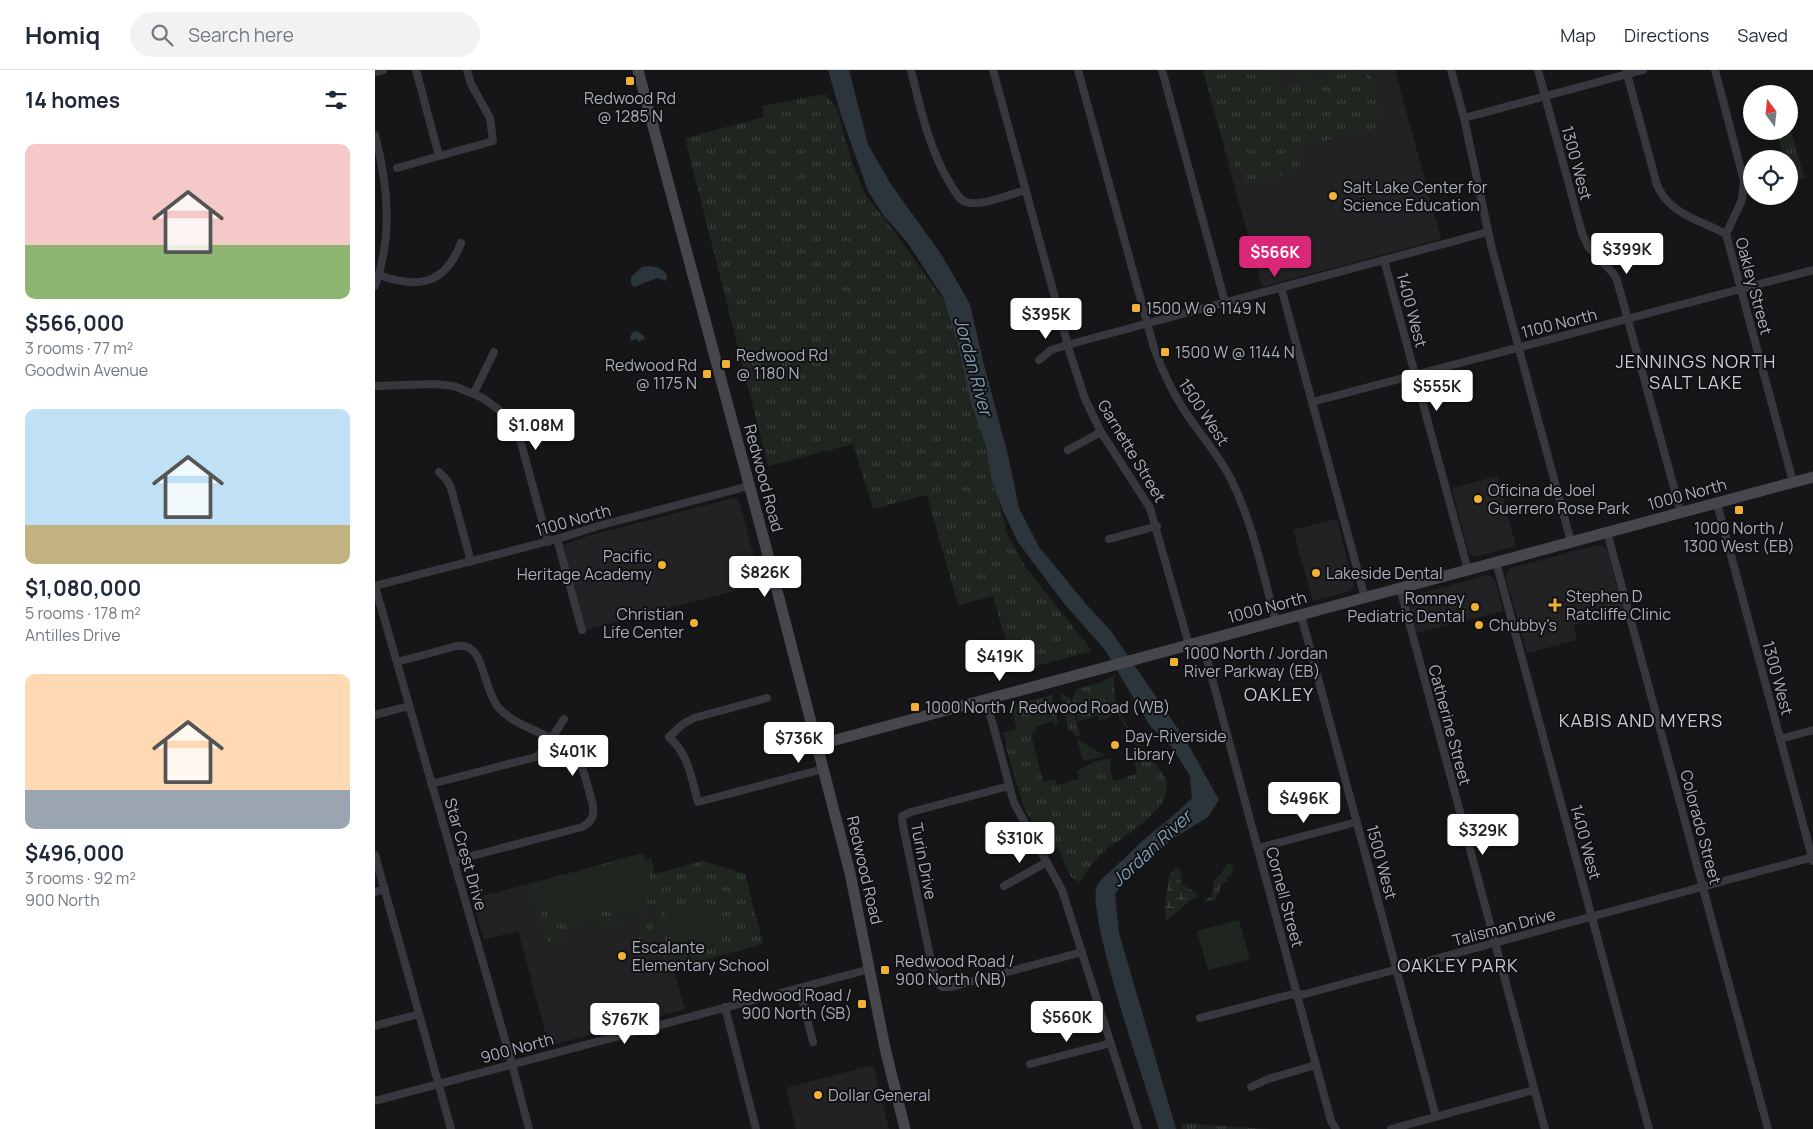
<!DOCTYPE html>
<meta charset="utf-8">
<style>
body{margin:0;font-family:Manrope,sans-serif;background:#f2f2f3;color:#1f2937;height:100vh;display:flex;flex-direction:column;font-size:19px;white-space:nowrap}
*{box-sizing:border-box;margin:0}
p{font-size:16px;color:#747a83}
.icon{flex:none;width:28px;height:28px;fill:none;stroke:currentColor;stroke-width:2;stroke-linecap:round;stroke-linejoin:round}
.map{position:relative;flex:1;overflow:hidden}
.drawer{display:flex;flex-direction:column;background:#fff;width:375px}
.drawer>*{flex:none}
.needle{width:32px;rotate:345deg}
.controls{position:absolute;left:1368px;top:15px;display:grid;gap:10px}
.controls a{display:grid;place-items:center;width:55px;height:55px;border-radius:50%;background:#fff;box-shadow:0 2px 8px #0003;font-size:25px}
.price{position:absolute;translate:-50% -42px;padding:0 11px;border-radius:5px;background:#fff;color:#222;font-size:16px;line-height:32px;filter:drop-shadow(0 1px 2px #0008)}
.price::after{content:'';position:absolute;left:50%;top:30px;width:15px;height:11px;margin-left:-8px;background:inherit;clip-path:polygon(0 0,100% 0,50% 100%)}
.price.current{background:#db2777;color:#fff}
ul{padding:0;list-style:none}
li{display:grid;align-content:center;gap:10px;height:265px;padding:0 25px}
li span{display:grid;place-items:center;height:155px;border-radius:10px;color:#555}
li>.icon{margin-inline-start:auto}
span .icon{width:90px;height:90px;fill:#fffc;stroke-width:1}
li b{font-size:21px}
h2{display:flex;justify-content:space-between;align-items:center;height:60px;padding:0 25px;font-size:21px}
header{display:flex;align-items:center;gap:30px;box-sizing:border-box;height:70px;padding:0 25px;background:#fff;border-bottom:1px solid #e0e1e3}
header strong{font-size:24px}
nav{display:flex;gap:28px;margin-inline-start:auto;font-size:18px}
.search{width:350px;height:45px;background:#f2f2f3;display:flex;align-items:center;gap:12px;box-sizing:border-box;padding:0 18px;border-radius:28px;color:#747a83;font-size:19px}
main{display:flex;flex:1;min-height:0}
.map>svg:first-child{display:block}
</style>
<header>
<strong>Homiq</strong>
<div class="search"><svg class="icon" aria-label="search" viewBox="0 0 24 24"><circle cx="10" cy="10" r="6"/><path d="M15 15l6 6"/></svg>Search here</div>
<nav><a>Map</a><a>Directions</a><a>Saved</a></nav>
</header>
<main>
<section class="drawer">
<h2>14 homes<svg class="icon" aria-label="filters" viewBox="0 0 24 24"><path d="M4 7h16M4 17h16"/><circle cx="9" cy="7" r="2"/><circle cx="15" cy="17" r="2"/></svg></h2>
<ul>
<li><span style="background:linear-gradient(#f6c9c9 65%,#8fb573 0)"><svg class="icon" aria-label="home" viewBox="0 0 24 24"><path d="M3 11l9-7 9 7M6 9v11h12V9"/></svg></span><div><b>$566,000</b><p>3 rooms · 77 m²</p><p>Goodwin Avenue</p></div></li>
<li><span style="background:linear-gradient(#bfe0f5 75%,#c2b280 0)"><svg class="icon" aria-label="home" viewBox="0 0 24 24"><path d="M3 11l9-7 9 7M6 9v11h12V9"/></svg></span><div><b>$1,080,000</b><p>5 rooms · 178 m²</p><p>Antilles Drive</p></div></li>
<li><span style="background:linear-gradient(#ffd9b3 75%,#9aa5b1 0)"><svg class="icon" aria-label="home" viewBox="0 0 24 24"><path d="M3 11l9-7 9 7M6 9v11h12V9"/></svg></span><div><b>$496,000</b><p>3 rooms · 92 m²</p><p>900 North</p></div></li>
</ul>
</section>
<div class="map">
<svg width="1438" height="1059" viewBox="0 0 1438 1059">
<defs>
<pattern id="grass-tufts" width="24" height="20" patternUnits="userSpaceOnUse" patternTransform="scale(1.25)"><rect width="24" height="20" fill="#1e261f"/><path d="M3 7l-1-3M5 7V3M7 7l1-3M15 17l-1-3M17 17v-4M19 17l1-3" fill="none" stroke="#3c433d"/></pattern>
<pattern id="wetland-marsh" width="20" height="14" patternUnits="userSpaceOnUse" patternTransform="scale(1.25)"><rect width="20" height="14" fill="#1e261f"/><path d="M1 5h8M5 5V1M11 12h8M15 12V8" fill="none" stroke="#3c433d"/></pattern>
</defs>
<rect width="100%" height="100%" fill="#161618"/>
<g fill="#222225">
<polygon points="828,0 1020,0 1066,169 887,217"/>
<polygon points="1122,406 1141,476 1100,487 1097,486 1093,481 1077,418"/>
<polygon points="359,428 363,430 365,434 386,514 210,560 188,475 213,466"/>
<polygon points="962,449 979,516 975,521 938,531 918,460"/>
<polygon points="1222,475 1229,476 1232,480 1249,542 1199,555 1202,570 1152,583 1131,509 1132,502 1136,498"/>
<polygon points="1113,505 1120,510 1128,541 1042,563 1034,532 1036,526"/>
<polygon points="268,783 270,790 276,788 280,804 328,791 370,804 388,874 298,898 310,939 174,976 143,861 109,870 97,829"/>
<polygon points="498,995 514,1059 421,1059 411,1018"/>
</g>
<g fill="url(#grass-tufts)">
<polygon points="828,0 899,0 904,19 975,0 994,0 1009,55 923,78 922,82 926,101 871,114 853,83 851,83"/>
<polygon points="450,24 462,38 476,90 490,124 525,169 569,231 588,291 632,463 649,495 717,581 640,602 618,526 583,535 552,425 498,439 478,374 393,396 310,68 389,47 387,36"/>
<polygon points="1414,55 1430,108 1415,112 1414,89 1409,89 1402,61 1414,61"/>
<path d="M740,605C734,637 758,666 777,690C783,697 792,706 792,716C793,744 744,768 725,785C717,793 711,803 705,813L695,806L684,780L659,755L649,738L631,677V670L627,663L642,659L636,636L677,625L683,654L680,656L679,651L661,656V662L656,664L668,712L680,709L682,715L704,709L702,701L710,696L716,695V693L734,688C738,696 734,704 739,710C746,711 753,705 761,704L762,701L758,689L763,686L764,681L742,642L738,643L734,648L724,651L723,646L703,651L697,628L702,619L726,612Z"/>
<polygon points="685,623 695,628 705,665 702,667 698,664 697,660 694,661"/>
<polygon points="268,783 270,790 276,788 280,804 328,791 370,804 388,874 298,898 288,861 284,862 277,835 171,864 168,861 156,814"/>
<polygon points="276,844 279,857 277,858 280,869 265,873 262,862 266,861 262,847"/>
<polygon points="187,861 190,873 175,877 171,865"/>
<polygon points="806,1053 893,1059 807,1059"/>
</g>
<g fill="url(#wetland-marsh)">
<path d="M855,794L858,797V803L852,807V811L846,815L841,830L827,833L837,825C840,813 834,810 848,804V800L851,795Z"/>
<polygon points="801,798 805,799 806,814 822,823 821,830 818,828 790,852 791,826 794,805"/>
</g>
<g fill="#1e261f">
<polygon points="921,0 966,0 924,11"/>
<polygon points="702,669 731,686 708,691"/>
<polygon points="268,785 280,828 176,855 165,812"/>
<path d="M307,836C335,838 341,846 347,872L303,884L290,841Z"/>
<polygon points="256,842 258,851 216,862 214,853"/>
<polygon points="864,850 875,889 833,900 822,861"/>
</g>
<g fill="#2c353c">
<path d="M453,0H474L493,74L515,113L566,184L595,234L608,291L633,385L644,438L664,477L711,534L736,561L812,672L844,730L833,747L799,768L774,788L757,802L740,824L744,863L801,1059H784C773,1023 710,841 722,816C726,808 736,801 743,794C751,788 757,780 765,773C783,758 800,745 817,728L815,706L797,677L775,656L730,580L687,531L643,472L628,441L617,410L610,374L596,333L583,275L568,227L532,172L509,146L493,121L466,45Z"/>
<path d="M275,196C283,197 288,199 292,205L291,211L282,208L259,217L256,213V207L267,197Z"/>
<polygon points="262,261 269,266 270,269 263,272 262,269 256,271 255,267 258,262"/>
</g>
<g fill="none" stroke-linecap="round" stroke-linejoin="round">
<g stroke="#37383d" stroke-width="8">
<polyline points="41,0 64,86"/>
<path d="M536,0C546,40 554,80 576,115C580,121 584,130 591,132C605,137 636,124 651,120"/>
<polyline points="618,0 695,283 710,329 726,362 775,438 814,575"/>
<path d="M703,0L779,278C787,300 796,320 809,340C824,363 843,384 856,409C878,454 888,504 901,552"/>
<polyline points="787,0 850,232"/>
<polyline points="1076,0 1089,48 1116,175 1196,472"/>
<polyline points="1163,0 1207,163 1214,178 1238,203 1242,210 1306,443"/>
<path d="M1251,0L1282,115C1294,144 1325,150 1351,164"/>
<polyline points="1340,0 1369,111 1367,130 1351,164 1418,412"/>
<polyline points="0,2 8,0"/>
<polyline points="1089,48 1268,0"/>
<path d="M0,65C13,115 18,166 0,216"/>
<polyline points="22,98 118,71 115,48 96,14 92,0"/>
<polyline points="1009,190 1093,500"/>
<path d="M4,205C43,219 70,215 86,173"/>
<polyline points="906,217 990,528"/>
<polyline points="664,290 676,280 692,275 1113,162"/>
<polyline points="0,316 59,314 79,316 108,328 124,340 137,355 146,373 173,472"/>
<polyline points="99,323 119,282"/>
<polyline points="937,332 1438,200"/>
<polyline points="693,380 726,362"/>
<polyline points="64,402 72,410 76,418 96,492"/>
<polyline points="1342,433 1438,791"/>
<polyline points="1232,462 1393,1059"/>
<polyline points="182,469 207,560"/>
<polyline points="734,469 782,456"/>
<polyline points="1121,492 1274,1059"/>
<polyline points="1025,518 1170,1059"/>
<polyline points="926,545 1061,1047"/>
<polyline points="827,571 956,1051 961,1059"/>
<path d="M22,592L82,576C110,571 107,618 123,637C142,660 185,664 202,688C210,700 212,715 216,728C220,740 220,751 207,757L78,791"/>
<path d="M392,628L319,648L308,654L294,667C314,685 316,707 323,732L448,699"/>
<polyline points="611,629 639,733 687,820 763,1059"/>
<polyline points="0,645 34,636"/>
<polyline points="1405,669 1438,660"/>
<polyline points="56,714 161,687 169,680 189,649"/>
<polyline points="634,716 536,742 527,746 528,756 560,911 567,917 576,917 707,882"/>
<polyline points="883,778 982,752"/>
<polyline points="0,785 76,1059"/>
<polyline points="629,816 672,792"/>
<polyline points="0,822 10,819"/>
<polyline points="424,918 438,972"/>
<polyline points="350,937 381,1059"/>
<polyline points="825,948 914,925 930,924 1438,787"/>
<polyline points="0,956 44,944"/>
<polyline points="655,994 736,973"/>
<polyline points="876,1017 893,1009 941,995"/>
<polyline points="0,1031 495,899"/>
<polyline points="154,1059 137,994 0,516 182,469 223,456 374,416"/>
<polyline points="1016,1059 1159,1020"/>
</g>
<g stroke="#45474d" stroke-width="11">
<polyline points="263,0 389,470 475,803 510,978 530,1059"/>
<polyline points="442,675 1438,407"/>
</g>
</g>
<g fill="#f2b134" stroke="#111113" stroke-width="2">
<rect x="250" y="6" width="10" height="10" rx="2.5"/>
<circle cx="958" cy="126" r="5"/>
<rect x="756" y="233" width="10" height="10" rx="2.5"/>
<rect x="785" y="277" width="10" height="10" rx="2.5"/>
<rect x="346" y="289" width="10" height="10" rx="2.5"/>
<rect x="327" y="299" width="10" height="10" rx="2.5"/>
<circle cx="1103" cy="429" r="5"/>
<rect x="1359" y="435" width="10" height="10" rx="2.5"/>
<circle cx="287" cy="495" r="5"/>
<circle cx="941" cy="503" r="5"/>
<path d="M1177.5 527.5h5v5h5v5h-5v5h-5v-5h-5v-5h5z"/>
<circle cx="1100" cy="537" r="5"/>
<circle cx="319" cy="553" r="5"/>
<circle cx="1104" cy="555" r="5"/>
<rect x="794" y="587" width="10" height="10" rx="2.5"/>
<rect x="535" y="632" width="10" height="10" rx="2.5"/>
<circle cx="740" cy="675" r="5"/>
<circle cx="247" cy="886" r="5"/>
<rect x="505" y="895" width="10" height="10" rx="2.5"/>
<rect x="482" y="929" width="10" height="10" rx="2.5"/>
<circle cx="443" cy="1025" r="5"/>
</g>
<g text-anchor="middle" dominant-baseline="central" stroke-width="4" stroke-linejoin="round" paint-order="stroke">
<g font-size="16" fill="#a8adb8" stroke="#111113" text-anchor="start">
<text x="255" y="28" text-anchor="middle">Redwood Rd<tspan x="255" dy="18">@ 1285 N</tspan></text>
<text x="968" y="117">Salt Lake Center for<tspan x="968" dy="18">Science Education</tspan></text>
<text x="771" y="238">1500 W @ 1149 N</text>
<text x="800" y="282">1500 W @ 1144 N</text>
<text x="361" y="285">Redwood Rd<tspan x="361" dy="18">@ 1180 N</tspan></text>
<text x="322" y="295" text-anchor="end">Redwood Rd<tspan x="322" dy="18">@ 1175 N</tspan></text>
<text x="1113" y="420">Oficina de Joel<tspan x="1113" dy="18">Guerrero Rose Park</tspan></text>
<text x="1364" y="458" text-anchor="middle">1000 North /<tspan x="1364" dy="18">1300 West (EB)</tspan></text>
<text x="277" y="486" text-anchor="end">Pacific<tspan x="277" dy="18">Heritage Academy</tspan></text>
<text x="951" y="503">Lakeside Dental</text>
<text x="1191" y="526">Stephen D<tspan x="1191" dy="18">Ratcliffe Clinic</tspan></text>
<text x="1090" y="528" text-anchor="end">Romney<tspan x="1090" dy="18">Pediatric Dental</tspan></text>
<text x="309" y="544" text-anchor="end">Christian<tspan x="309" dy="18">Life Center</tspan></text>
<text x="1114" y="555">Chubby's</text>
<text x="809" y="583">1000 North / Jordan<tspan x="809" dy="18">River Parkway (EB)</tspan></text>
<text x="550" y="637">1000 North / Redwood Road (WB)</text>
<text x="750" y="666">Day-Riverside<tspan x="750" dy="18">Library</tspan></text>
<text x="257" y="877">Escalante<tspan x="257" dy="18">Elementary School</tspan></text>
<text x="520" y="891">Redwood Road /<tspan x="520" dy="18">900 North (NB)</tspan></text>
<text x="477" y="925" text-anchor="end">Redwood Road /<tspan x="477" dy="18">900 North (SB)</tspan></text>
<text x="453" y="1025">Dollar General</text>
</g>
<g font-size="16" fill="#a8adb8" stroke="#111113">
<text transform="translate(1202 93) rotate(75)">1300 West</text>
<text transform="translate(1379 216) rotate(75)">Oakley Street</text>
<text transform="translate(1037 240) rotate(75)">1400 West</text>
<text transform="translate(1184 253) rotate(-14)">1100 North</text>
<text transform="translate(829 342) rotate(56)">1500 West</text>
<text transform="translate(757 381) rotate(59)">Garnette Street</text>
<text transform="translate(389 408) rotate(75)">Redwood Road</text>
<text transform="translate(1312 424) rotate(-15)">1000 North</text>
<text transform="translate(198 450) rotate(-16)">1100 North</text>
<text transform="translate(892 537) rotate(-15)">1000 North</text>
<text transform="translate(1403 608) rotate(75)">1300 West</text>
<text transform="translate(1075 655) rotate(75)">Catherine Street</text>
<text transform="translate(1326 757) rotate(75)">Colorado Street</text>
<text transform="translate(1211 772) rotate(75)">1400 West</text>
<text transform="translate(91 784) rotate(74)">Star Crest Drive</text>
<text transform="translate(549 791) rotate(79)">Turin Drive</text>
<text transform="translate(1007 792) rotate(75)">1500 West</text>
<text transform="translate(490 800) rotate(77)">Redwood Road</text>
<text transform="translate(910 827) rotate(75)">Cornell Street</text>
<text transform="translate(1129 857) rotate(-15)">Talisman Drive</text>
<text transform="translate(142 978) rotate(-15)">900 North</text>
</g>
<g font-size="18" letter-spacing="1" fill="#c9ccd4" stroke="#111113">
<text x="1321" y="291">JENNINGS NORTH<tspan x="1321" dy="21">SALT LAKE</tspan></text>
<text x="904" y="624">OAKLEY</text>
<text x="1266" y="650">KABIS AND MYERS</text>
<text x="1083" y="895">OAKLEY PARK</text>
</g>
<g font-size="18" font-style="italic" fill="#7f9bb3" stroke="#111113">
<text transform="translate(599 296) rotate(75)">Jordan River</text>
<text transform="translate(776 778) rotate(-43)">Jordan River</text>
</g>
</g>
</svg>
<div class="controls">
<a><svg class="needle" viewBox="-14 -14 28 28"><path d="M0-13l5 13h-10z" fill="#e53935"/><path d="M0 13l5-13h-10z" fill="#747a83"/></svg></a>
<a><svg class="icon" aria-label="locate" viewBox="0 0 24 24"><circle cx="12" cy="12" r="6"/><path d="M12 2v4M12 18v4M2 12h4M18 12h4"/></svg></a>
</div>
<b class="price" style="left:1252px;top:205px">$399K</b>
<b class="price current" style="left:900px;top:208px">$566K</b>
<b class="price" style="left:671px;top:270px">$395K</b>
<b class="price" style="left:1062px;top:342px">$555K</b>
<b class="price" style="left:161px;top:381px">$1.08M</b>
<b class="price" style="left:390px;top:528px">$826K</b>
<b class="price" style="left:625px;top:612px">$419K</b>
<b class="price" style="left:424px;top:694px">$736K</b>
<b class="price" style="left:198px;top:707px">$401K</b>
<b class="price" style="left:929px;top:754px">$496K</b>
<b class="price" style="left:1108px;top:786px">$329K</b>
<b class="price" style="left:645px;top:794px">$310K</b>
<b class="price" style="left:692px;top:973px">$560K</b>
<b class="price" style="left:250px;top:975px">$767K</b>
</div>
</main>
